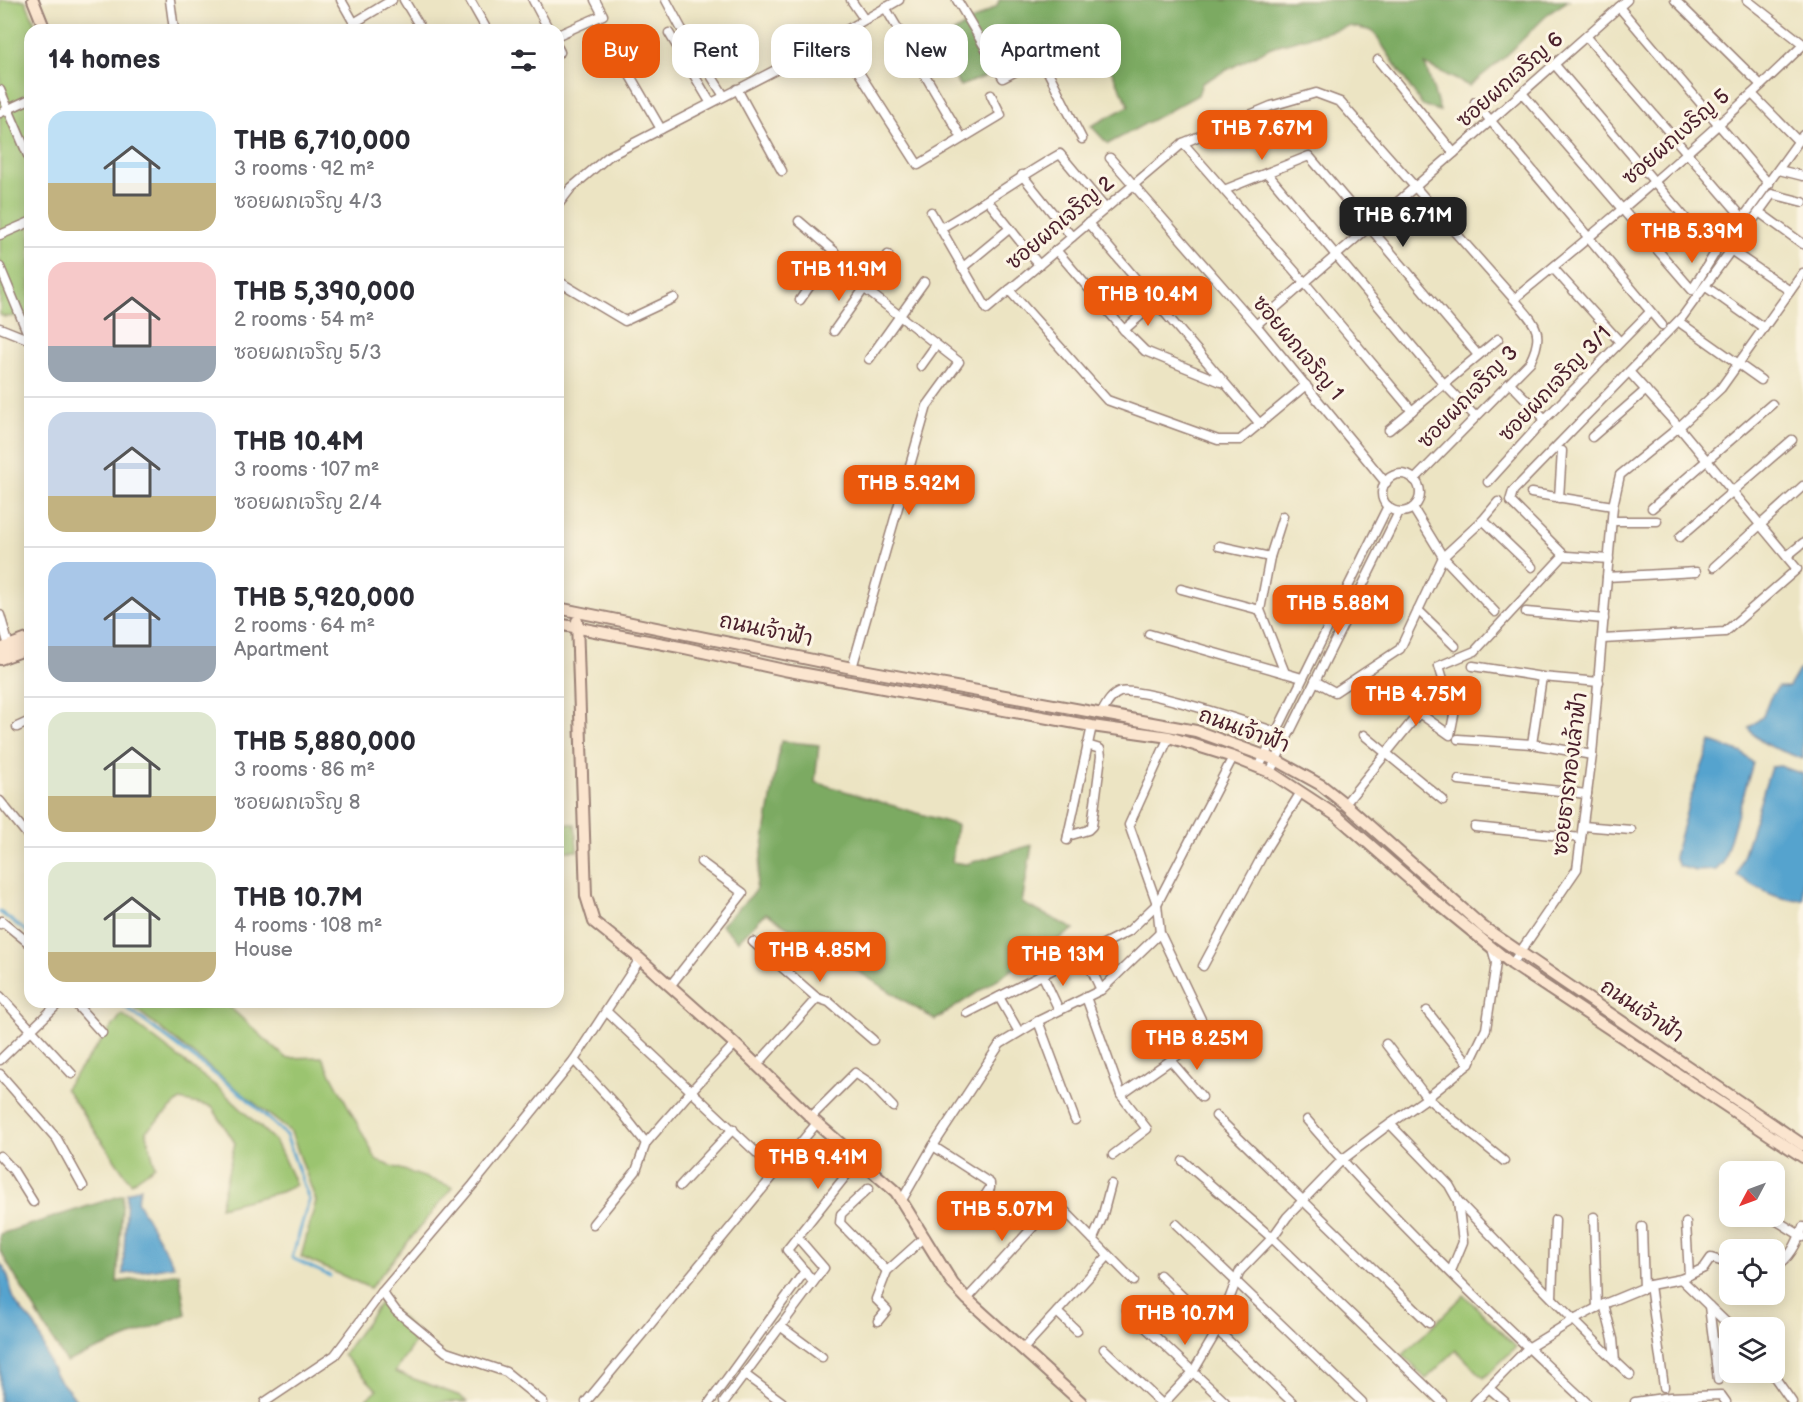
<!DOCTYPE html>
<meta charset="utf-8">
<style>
body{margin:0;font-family:"Balsamiq Sans","Playpen Sans Thai",sans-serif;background:#f2f2f3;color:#2b2b33;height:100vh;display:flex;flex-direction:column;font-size:22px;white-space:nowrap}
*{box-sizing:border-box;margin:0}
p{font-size:20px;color:#7c7c81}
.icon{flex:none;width:33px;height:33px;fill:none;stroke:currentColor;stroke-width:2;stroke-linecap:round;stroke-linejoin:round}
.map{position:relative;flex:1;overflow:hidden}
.sheet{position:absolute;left:24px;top:24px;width:540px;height:984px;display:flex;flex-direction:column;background:#fff;border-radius:18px;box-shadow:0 3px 15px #0003}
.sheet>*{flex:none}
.guide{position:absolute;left:582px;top:24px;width:570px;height:54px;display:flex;gap:12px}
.needle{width:39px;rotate:229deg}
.tools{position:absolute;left:1719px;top:1161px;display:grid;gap:12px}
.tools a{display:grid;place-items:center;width:66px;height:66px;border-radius:12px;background:#fff;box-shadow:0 3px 15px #0003;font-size:30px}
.price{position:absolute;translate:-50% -51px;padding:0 14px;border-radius:12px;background:#ea580c;color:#fff;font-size:20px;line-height:39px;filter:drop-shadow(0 2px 3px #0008)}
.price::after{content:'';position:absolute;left:50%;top:36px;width:18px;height:14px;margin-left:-9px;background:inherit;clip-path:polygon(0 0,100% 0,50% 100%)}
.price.selected{background:#222;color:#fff}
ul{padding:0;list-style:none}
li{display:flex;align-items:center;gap:18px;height:150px;padding:0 24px}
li+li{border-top:2px solid #e1e1e2}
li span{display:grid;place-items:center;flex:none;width:168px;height:120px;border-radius:18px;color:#555}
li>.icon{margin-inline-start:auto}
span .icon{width:72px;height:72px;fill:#fffc;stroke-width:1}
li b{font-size:26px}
h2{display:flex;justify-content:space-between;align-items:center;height:72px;padding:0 24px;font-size:26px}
.tag{padding:0 21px;border-radius:18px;background:#fff;box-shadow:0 3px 15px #0003;font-size:21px;line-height:54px}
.tag.selected{background:#ea580c;color:#fff}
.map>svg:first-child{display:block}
</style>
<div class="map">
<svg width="1803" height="1402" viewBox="0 0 1803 1402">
<rect width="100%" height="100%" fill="#fcf5e5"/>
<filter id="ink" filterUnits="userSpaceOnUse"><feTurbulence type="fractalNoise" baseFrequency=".0167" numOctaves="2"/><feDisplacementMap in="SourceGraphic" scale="12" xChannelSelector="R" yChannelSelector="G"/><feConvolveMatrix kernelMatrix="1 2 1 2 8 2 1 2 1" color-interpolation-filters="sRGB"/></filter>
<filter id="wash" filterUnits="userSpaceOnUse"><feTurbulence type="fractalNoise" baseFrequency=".008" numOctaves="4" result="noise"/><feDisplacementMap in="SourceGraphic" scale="24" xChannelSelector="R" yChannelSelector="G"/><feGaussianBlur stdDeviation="1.35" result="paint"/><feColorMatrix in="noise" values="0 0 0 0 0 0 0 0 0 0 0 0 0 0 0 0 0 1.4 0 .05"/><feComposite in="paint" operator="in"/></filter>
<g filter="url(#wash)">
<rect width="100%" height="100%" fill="#ece4c3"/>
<g fill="#9bc470" stroke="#72724e" stroke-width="1.5">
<polygon points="0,0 25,0 38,30 30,30 30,315 5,317 0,315"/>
<polygon points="558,824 575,824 577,851 558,851"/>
<polygon points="127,1002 224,1002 286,1058 322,1057 377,1161 453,1187 370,1288 301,1257 316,1201 291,1132"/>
<polygon points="122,1014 221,1090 276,1142 296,1185 281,1192 220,1207 235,1143 212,1107 180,1100 146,1131 155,1166 131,1183 65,1088"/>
<polygon points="1464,1295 1516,1347 1484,1378 1456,1350 1426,1379 1403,1355"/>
<polygon points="382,1300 419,1335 395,1372 460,1396 467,1402 363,1402 377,1390 343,1355"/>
</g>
<g fill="#7caa62" stroke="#636446" stroke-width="1.5">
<polygon points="999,0 1569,0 1549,13 1505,57 1469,86 1425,64 1440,111 1422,105 1373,31 1349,26 1271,47 1202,83 1198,95 1108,144 1091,126 1129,106 1102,52 1045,52 1015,56 984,77 960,86 944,58 956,46 952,33 997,6"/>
<polygon points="781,741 819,745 815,782 957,825 952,862 966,864 1032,845 1022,903 1074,929 935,1020 766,913 738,941 721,925 755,892"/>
<polygon points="123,1195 117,1282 179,1273 186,1314 66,1362 0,1251 0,1234"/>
</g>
<g fill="#54a3ce" stroke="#4f617c" stroke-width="1.5">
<path d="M1803,669V759C1784,751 1760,747 1749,728L1763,716L1770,698L1778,687H1789L1799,670Z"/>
<polygon points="1711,742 1742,753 1753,763 1723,863 1716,870 1696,871 1679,866 1674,857 1689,802"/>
<path d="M1780,766L1803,774V899C1779,903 1757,887 1737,876L1771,767Z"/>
<polygon points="141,1187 137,1201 174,1266 123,1274 127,1193"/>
<path d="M0,1263C11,1275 9,1288 15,1301C20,1311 29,1317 35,1326C45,1342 45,1362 57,1377C64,1387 71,1391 77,1402H0Z"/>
</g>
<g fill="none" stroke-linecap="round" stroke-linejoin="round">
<g stroke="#54a3ce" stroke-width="3">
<polyline points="0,912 30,934"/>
<polyline points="119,1002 244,1096 286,1135 309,1200 292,1258 330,1276"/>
</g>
</g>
</g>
<g filter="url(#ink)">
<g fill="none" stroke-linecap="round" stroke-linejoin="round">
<g stroke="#9b8277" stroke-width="11">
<g id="street">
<polyline points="170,0 174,30"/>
<polyline points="341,0 358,30"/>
<polyline points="404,0 422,30"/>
<polyline points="470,0 487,30"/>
<polyline points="533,0 549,30"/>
<polyline points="666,0 681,28 724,96"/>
<polyline points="851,0 864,19"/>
<polyline points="957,0 1003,78 1041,58 1082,139"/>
<polyline points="1675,0 1761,85"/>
<polyline points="1747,0 1803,44"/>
<polyline points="885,7 962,138"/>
<polyline points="1619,7 1769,184"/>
<polyline points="354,23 392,0"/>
<polyline points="669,33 710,102"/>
<polyline points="558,35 603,15 595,0"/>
<polyline points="835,35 918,165 1001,115 991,95"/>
<polyline points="607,36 661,129"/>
<polyline points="1587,37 1743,218 1803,135"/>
<polyline points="558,48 560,52"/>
<polyline points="1378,60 1454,153"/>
<polyline points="737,89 782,171"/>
<polyline points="0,90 30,160"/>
<polyline points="1522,93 1692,290 1715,253 1555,65"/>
<polyline points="1752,94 1798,141"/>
<polyline points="1475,102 1662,325"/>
<polyline points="0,113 30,99"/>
<polyline points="1183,143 1305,283 1412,411"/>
<polyline points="1110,158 1256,325 1386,483"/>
<polyline points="1779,170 1803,176"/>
<polyline points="1267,173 1444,384 1475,416"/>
<polyline points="1022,175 1072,237"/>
<polyline points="1224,190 1309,156 1478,355"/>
<polyline points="988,201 1039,265"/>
<polyline points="558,205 571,188 609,156 791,62 899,0"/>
<path d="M931,212L987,309L1183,143L1271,106L1316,93L1340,102L1514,299C1534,323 1546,331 1530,362L1414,480"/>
<polyline points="1763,215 1803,244"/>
<polyline points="799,221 834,251 842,269 865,289 959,362 927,406 852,668"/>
<polyline points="1088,223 1260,424"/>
<path d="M941,228C982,205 1019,177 1060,154L1105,208"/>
<polyline points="0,235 30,222"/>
<polyline points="1056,250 1124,330 1145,351 1221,382"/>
<polyline points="1735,253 1790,291"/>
<polyline points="0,267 30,339"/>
<polyline points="962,268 1009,229"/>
<polyline points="1553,268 1620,342"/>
<polyline points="558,281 625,321 674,298"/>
<polyline points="1709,289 1764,328"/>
<polyline points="1009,290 1107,400 1218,440 1240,440 1306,385"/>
<path d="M1514,299C1614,218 1712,134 1803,45"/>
<polyline points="800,300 834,251"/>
<polyline points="1682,324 1761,380"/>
<polyline points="1256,325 1454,153 1627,0"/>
<polyline points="0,328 30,340"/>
<polyline points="1124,330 1155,303"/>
<polyline points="834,331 888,255"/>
<polyline points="869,359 924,282"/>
<polyline points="921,366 936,345"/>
<polyline points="1510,383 1545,419"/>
<polyline points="1389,430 1498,339"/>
<polyline points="1592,437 1646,390"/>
<circle cx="1401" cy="493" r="19"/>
<polyline points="1488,482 1545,419 1650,312"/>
<polyline points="1531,493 1613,506"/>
<polyline points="1559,498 1562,451"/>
<polyline points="1413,508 1443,557 1495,612"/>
<polyline points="1652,508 1772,404"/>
<polyline points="1283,516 1270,557 1260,610 1285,673"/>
<polyline points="1483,520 1532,567"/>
<polyline points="1612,521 1657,521"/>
<polyline points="1680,537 1792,440"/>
<polyline points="1219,546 1270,557"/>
<polyline points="1567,556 1609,559"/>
<polyline points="1787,556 1803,543"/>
<polyline points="1714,567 1803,486"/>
<polyline points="1607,577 1696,572"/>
<polyline points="1181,589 1260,610"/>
<polyline points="1418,610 1455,646"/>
<polyline points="1526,612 1604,619"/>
<polyline points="0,615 9,646"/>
<polyline points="1149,634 1302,678"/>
<polyline points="1603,639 1725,632 1797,569 1679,427 1632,375"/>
<polyline points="1473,666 1542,677 1599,682"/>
<polyline points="1315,681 1335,692 1400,649 1443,557 1483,520 1498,502"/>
<polyline points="1401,696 1419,713 1450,735 1454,715 1439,666 1475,651 1564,555 1510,501 1513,491 1683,316 1772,194 1803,202"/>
<path d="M1102,712C1106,705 1111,695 1120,692C1142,687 1249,723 1276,732"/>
<polyline points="17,727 30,721"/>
<polyline points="1364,735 1443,800"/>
<polyline points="1458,739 1532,744 1592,755"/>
<polyline points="1532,744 1542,677"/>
<polyline points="1259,767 1388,506"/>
<polyline points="1270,772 1399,512"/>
<polyline points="1459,780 1587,794"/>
<polyline points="0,801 30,838"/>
<polyline points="1345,804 1419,713"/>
<polyline points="1583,826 1631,830"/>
<polyline points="1475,827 1581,838"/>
<polyline points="1068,836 1088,830 1092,826 1101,756 1100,749 1087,745"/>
<polyline points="1067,840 1092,726"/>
<polyline points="0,924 2,921 30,944"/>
<polyline points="753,942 817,998 829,1002 873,1040"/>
<polyline points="1084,954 1101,990"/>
<polyline points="1512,964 1577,869 1592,755 1613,506 1620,475 1679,427 1721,388 1803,273"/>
<polyline points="1203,966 1267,847 1301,792"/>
<polyline points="1043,976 1059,1010"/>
<polyline points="670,986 743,893 701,862"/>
<polyline points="0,996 72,1074"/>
<polyline points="999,997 1019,1032"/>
<polyline points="1086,997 1121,1095 1147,1129 1113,1155"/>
<polyline points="74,1002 102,1033"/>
<polyline points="1427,1011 1469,1064"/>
<polyline points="607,1012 776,1171"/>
<polyline points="967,1013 1129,931 1157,904 1233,757"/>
<polyline points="1038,1021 1075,1120"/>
<polyline points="1386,1044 1427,1098 1504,1161"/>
<polyline points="0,1060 60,1002"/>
<polyline points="574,1060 620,1110 646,1143"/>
<polyline points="1171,1061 1202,1097"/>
<polyline points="757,1065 817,998"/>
<polyline points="0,1074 57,1139 83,1186"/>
<polyline points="1121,1095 1208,1034 1160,933 1157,904 1129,825 1169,737"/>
<polyline points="1216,1116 1429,1323"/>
<polyline points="811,1117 855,1073 870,1083 893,1107"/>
<path d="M1307,1120C1393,1220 1490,1312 1586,1402"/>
<path d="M1390,1124L1449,1185L1458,1201C1515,1260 1570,1319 1630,1375"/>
<polyline points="933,1146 990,1183 990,1188 969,1221"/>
<polyline points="0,1156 13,1170 33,1202"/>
<polyline points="1183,1161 1272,1238 1442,1402"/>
<polyline points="680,1186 733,1129"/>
<polyline points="869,1188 841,1214 840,1223 887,1271"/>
<polyline points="902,1200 933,1146 1000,1044 1038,1021 1101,990 1160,933"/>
<polyline points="1769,1216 1803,1237"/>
<polyline points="1594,1217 1597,1308"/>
<polyline points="1686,1223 1689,1275"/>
<polyline points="593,1224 636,1171 646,1143 692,1090 735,1044"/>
<polyline points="1176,1224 1362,1402"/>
<polyline points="1642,1227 1644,1289"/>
<polyline points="1093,1239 1102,1218 1111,1184"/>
<path d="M1774,1268C1790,1259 1797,1243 1803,1227"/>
<polyline points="1451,1271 1463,1242 1458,1202"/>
<polyline points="1160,1275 1292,1402"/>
<polyline points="1681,1279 1732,1328"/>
<polyline points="813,1281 787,1250 859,1159"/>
<polyline points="1650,1285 1664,1387"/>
<polyline points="382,1292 396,1311 446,1352 506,1372 543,1402"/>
<polyline points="1552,1297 1555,1220"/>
<polyline points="967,1299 1056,1202 1134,1281"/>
<polyline points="1604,1304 1613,1339 1615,1361"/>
<polyline points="1709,1306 1718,1380"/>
<polyline points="1127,1310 1225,1402"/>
<polyline points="1057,1312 1077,1331"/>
<polyline points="878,1321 887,1310 876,1299 887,1271 925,1237"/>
<polyline points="780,1326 822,1357"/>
<polyline points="1023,1349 1108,1256"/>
<polyline points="1104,1349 1160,1402"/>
<polyline points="1771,1372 1792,1402"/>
<polyline points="744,1374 782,1402"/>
<polyline points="1489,1388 1505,1402"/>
<polyline points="265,1402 335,1355 382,1292 473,1185 574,1060 640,959"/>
<polyline points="586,1402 817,1123"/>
<polyline points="710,1402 805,1271"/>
<polyline points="724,1402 824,1268 798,1238"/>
<polyline points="1165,1402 1193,1372 1217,1331 1240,1271 1272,1238 1287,1217 1342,1160 1383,1129 1427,1098 1469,1064 1486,1029 1496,963 1492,948"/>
<polyline points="1475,1402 1528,1348 1572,1321 1604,1304 1650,1285 1681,1279 1704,1268 1711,1258 1730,1264"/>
<polyline points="1635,1402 1670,1397 1721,1395 1726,1402"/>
</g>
</g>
<g stroke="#9b8277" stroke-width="14">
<g id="secondary">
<polyline points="33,0 45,30"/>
<polyline points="558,608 852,668 1196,731 1276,760 1321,785 1345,804 1483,927 1803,1145"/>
<polyline points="577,621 586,896 594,922 640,959 735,1044 817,1123 896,1192 953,1284 967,1299 1081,1402"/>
<polyline points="558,624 685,648 784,670 1092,726 1169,737 1233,757 1270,772 1337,816 1430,897 1512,964 1803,1157"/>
<polyline points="0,649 30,638"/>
<polyline points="0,659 30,648"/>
</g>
</g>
<use href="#street" stroke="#fff" stroke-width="8"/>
<use href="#secondary" stroke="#fbe5cf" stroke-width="10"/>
</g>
</g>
<g text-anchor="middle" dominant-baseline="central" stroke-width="6" stroke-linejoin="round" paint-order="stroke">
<g font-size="21" fill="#4a1f2b" stroke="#fcf5e5">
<text transform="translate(1510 80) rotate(-41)">ซอยผถเจริญ 6</text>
<text transform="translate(1676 137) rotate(-41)">ซอยผถเงริญ 5</text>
<text transform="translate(1060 223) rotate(-40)">ซอยผถเจริญ 2</text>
<text transform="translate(1298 348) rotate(50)">ซอยผถเจริญ 1</text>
<text transform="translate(1555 384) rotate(-46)">ซอยผถเจริญ 3/1</text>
<text transform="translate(1468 397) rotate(-46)">ซอยผถเจริญ 3</text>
<text transform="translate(766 630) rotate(12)">ถนนเจ้าฟ้า</text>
<text transform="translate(1244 730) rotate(20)">ถนนเจ้าฟ้า</text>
<text transform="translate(1570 774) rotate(-83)">ซอยธารทองเล้าฟ้า</text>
<text transform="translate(1642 1011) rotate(34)">ถนนเจ้าฟ้า</text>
</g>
</g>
</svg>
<div class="tools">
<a><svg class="needle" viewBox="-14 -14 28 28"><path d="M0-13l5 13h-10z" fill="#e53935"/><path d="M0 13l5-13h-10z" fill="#7c7c81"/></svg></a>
<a><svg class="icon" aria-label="locate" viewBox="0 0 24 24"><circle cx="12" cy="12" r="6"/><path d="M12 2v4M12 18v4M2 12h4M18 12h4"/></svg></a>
<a><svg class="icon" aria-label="layers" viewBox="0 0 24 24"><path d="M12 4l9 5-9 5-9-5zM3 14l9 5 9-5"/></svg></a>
</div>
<b class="price" style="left:1262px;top:161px">THB 7.67M</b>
<b class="price selected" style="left:1403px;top:248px">THB 6.71M</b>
<b class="price" style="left:1692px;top:264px">THB 5.39M</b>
<b class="price" style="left:839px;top:302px">THB 11.9M</b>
<b class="price" style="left:1148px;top:327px">THB 10.4M</b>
<b class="price" style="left:909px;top:516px">THB 5.92M</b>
<b class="price" style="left:1338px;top:636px">THB 5.88M</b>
<b class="price" style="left:1416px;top:727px">THB 4.75M</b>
<b class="price" style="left:820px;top:983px">THB 4.85M</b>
<b class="price" style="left:1063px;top:987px">THB 13M</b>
<b class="price" style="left:1197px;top:1071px">THB 8.25M</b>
<b class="price" style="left:818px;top:1190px">THB 9.41M</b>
<b class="price" style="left:1002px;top:1242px">THB 5.07M</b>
<b class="price" style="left:1185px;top:1346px">THB 10.7M</b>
<div class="guide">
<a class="tag selected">Buy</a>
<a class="tag">Rent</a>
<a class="tag">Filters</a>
<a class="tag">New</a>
<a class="tag">Apartment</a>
</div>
<section class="sheet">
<h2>14 homes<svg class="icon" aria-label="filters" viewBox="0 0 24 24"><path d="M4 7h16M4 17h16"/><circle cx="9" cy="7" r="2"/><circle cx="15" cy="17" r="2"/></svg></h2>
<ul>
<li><span style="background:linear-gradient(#bfe0f5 60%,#c2b280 0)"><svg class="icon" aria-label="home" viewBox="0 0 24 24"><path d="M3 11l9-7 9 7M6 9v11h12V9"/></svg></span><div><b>THB 6,710,000</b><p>3 rooms · 92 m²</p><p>ซอยผถเจริญ 4/3</p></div></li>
<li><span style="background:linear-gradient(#f6c9c9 70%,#9aa5b1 0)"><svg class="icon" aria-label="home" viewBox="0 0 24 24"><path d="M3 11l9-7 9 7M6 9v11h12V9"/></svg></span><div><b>THB 5,390,000</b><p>2 rooms · 54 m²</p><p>ซอยผถเจริญ 5/3</p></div></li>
<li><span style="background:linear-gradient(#c9d6e8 70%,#c2b280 0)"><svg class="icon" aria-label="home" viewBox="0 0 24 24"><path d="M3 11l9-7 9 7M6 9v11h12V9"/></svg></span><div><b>THB 10.4M</b><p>3 rooms · 107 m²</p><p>ซอยผถเจริญ 2/4</p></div></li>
<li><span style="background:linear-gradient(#a9c7e8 70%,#9aa5b1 0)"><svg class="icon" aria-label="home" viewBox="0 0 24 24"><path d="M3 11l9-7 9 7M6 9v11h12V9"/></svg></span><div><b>THB 5,920,000</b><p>2 rooms · 64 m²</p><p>Apartment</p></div></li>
<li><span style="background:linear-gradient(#dfe7d0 70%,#c2b280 0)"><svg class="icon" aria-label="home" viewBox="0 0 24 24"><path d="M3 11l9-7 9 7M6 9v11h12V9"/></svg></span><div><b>THB 5,880,000</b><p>3 rooms · 86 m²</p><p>ซอยผถเจริญ 8</p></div></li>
<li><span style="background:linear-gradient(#dfe7d0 75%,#c2b280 0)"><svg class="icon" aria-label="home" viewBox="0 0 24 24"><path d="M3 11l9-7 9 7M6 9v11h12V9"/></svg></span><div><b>THB 10.7M</b><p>4 rooms · 108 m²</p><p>House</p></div></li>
</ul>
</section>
</div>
